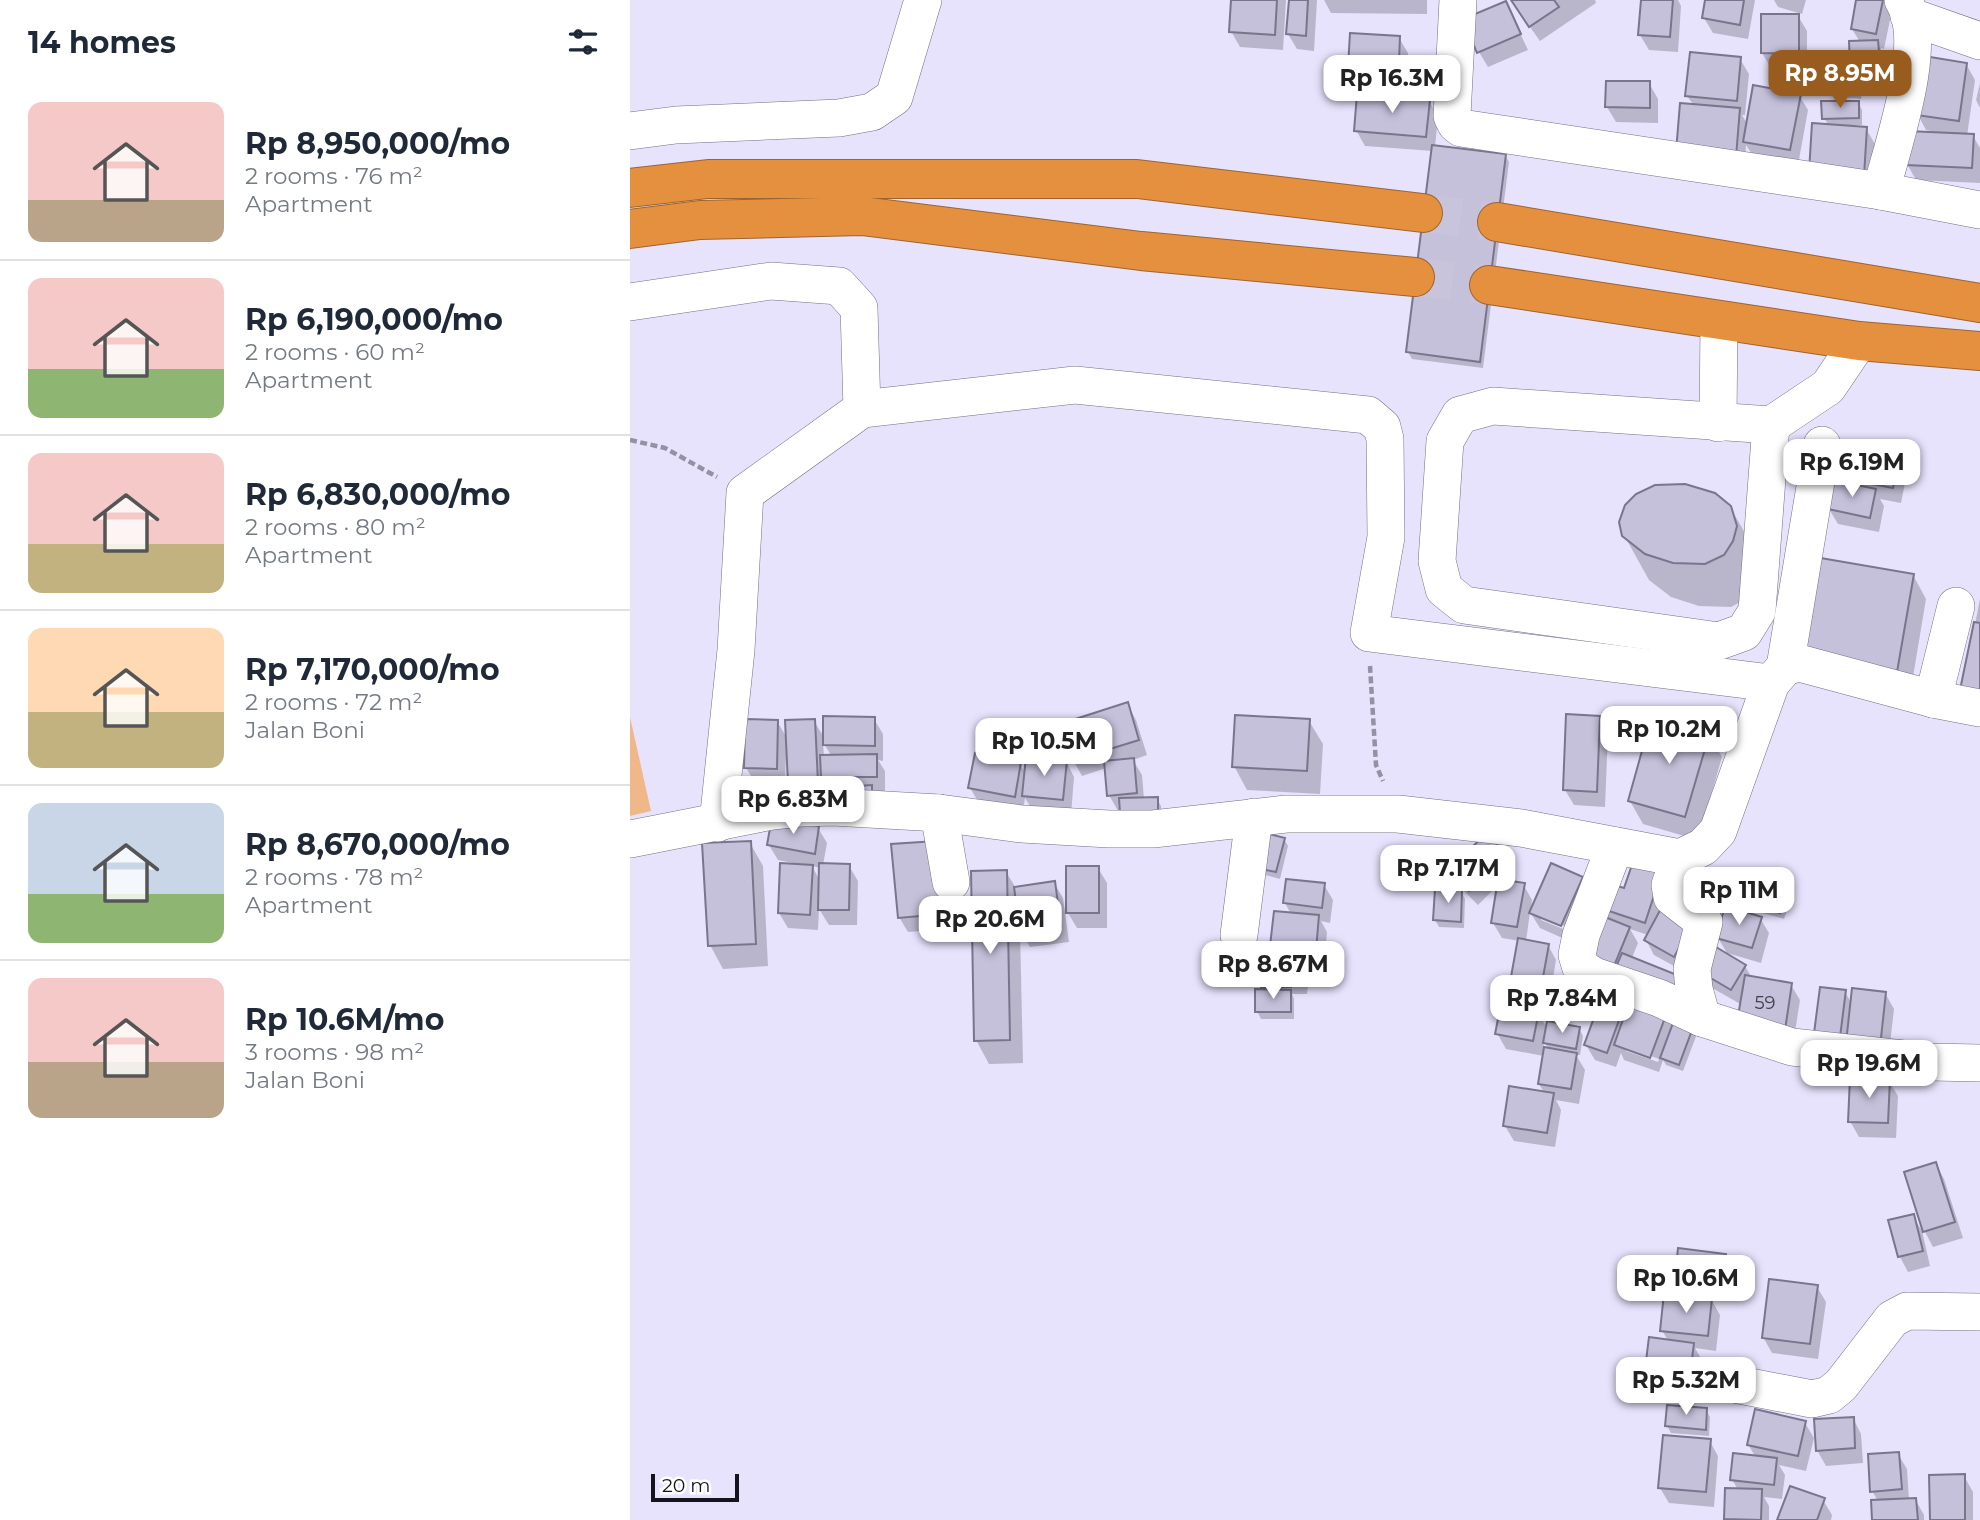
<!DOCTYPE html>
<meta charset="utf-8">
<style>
body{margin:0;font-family:Montserrat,sans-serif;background:#f2f2f3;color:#1f2937;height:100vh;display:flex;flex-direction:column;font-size:26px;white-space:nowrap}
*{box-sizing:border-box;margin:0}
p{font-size:23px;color:#747a83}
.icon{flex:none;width:38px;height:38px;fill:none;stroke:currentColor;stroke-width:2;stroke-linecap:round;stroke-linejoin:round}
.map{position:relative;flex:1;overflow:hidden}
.details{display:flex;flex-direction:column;background:#fff;width:630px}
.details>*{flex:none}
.scale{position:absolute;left:21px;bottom:18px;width:88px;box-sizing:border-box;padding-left:7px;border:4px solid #15131c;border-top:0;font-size:19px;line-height:24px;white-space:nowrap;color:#15131c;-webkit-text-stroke:5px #fff;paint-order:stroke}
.price{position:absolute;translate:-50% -60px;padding:0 16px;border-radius:14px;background:#fff;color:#222;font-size:23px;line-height:46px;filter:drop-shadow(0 2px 4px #0008)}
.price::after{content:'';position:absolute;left:50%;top:42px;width:21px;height:16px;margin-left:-10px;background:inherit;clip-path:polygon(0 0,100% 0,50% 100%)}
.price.active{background:#995c1f;color:#fff}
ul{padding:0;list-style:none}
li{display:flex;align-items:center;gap:21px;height:175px;padding:0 28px}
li+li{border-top:2px solid #e0e1e3}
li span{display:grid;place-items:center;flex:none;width:196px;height:140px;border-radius:14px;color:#555}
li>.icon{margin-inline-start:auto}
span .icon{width:84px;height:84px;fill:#fffc;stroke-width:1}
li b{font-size:30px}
h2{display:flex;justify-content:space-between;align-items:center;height:84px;padding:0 28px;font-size:30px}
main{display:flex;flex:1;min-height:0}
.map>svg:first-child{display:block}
</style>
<main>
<section class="details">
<h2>14 homes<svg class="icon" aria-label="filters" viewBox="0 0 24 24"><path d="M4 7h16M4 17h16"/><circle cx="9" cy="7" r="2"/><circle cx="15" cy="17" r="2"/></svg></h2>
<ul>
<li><span style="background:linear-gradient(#f6c9c9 70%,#b9a48a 0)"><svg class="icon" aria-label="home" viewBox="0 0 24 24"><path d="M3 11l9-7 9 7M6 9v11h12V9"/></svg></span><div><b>Rp 8,950,000/mo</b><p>2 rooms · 76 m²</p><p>Apartment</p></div></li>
<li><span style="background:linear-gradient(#f6c9c9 65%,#8fb573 0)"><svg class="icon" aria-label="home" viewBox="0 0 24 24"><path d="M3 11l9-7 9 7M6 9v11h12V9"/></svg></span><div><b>Rp 6,190,000/mo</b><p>2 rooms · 60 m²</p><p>Apartment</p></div></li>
<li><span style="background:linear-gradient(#f6c9c9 65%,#c2b280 0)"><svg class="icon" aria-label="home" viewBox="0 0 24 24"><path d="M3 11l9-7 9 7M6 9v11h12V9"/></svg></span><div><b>Rp 6,830,000/mo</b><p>2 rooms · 80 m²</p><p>Apartment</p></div></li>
<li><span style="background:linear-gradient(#ffd9b3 60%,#c2b280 0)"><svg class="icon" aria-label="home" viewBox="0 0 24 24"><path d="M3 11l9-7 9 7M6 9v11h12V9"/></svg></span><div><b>Rp 7,170,000/mo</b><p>2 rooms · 72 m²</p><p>Jalan Boni</p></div></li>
<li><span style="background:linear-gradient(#c9d6e8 65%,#8fb573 0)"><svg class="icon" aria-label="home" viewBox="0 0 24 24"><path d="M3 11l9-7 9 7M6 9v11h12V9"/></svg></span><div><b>Rp 8,670,000/mo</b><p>2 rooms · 78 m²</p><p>Apartment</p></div></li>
<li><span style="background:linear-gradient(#f6c9c9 60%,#b9a48a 0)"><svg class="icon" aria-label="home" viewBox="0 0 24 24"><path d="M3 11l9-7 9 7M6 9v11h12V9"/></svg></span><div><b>Rp 10.6M/mo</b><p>3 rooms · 98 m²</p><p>Jalan Boni</p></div></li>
</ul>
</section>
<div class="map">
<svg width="1350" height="1520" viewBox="0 0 1350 1520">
<rect width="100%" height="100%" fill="#e8e3fd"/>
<polygon fill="#f0b888" points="0,717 21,811 0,816"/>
<g fill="#0003" fill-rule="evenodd">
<polygon points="603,0 656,0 653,50 610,47 601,31"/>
<polygon points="660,0 687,0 684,51 667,49 658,34"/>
<polygon points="694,0 797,0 797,14 701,13"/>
<polygon points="881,0 965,0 966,3 910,41"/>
<polygon points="1012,0 1048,0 1051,6 1048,52 1019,50 1010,35"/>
<polygon points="1077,0 1125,0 1118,39 1083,33 1074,18"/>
<polygon points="1144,0 1176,0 1172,14 1148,7"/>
<polygon points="1228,0 1256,0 1262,10 1254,49 1251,48 1253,71 1226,72 1232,82 1231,99 1201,96 1196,89 1227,75 1221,65 1230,42 1222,29"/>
<polygon points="876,3 898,50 858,67 849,52"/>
<polygon points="1168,16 1177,31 1177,68 1141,68 1132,53"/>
<polygon points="769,38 778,53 776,99 799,101 808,117 805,147 875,155 879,162 853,368 782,359 778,352 803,151 735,146 726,130 729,100 719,83"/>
<polygon points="1110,59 1119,74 1115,115 1112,115 1118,125 1169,95 1178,110 1168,165 1124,157 1116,145 1114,172 1057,96"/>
<polygon points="1336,64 1345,80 1337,136 1343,136 1350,148 1350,183 1286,180 1277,164 1306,132 1296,130 1288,115"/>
<polygon points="1019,83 1028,99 1028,123 986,122 977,107"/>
<polygon points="1350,83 1350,108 1346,100"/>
<polygon points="1228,102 1232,110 1232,125 1219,125 1219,128 1236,129 1245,144 1242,191 1194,118"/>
<polygon points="1268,458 1277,473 1271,503 1250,499 1254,506 1249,532 1208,524 1199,509 1208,483 1204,476"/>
<polygon points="1100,507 1126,552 1118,598 1101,607 1069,606 1041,597 1019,580 994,535"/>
<polygon points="1180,558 1283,575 1296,599 1280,695"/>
<polygon points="1350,599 1350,707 1332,690"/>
<polygon points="497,704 506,720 517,755 503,760 512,775 514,799 527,799 531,806 531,818 488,811 479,795 476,768 452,776 443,760 432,725"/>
<polygon points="969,718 978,733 975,807 944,805 935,790"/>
<path d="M244,719L253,734V761L248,760L255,771V792L199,789L195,781L196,798L169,799L160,783L159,753H156L155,784H150L152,788L151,803L120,801L116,794L123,779L116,768L147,721L158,740L184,721L195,739ZM193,742L202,757H194Z"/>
<polygon points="679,721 693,744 690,794 617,790 604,766"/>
<polygon points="1078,733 1092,757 1068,840 1013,824 1000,801"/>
<polygon points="436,761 444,777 441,815 403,811 395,798 393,812 349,803 340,788 390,764 396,774"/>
<path d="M188,828L197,843L193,865L219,866L228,881L227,925H199L189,909L188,930L158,928L149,913L163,863L148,860L139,845ZM182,866L191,868L190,881Z"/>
<polygon points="654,839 658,846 650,879 628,873"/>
<polygon points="120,843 133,866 138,966 93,969 80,945"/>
<path d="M875,855L884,870L872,881L893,884L902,900L901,910L952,878L961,893L939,941L910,928L900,912L896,941L918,945L926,960L916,1020L912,1019L917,1029L949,1028L953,1036L950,1055H946L955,1070L949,1104L926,1100L931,1110L925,1147L884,1141L875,1126L915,1094L909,1084L914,1056L876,1049L867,1033L884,1008L879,999L890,941L872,938L863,923L868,885L848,905L830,887L821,872ZM911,916L939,928L938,931L911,920ZM914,1041L919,1050L913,1049Z"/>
<polygon points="314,858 320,929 278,932 269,917"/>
<polygon points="1005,861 1065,919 1053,971 1024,955 1016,940 1018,935 1000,929 1008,943 991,985 969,907 995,890"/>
<polygon points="468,868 477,883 477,928 447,928 438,913"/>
<polygon points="376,872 386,888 424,883 433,898 439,942 400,947 390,930 393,1063 359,1064 346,1040"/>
<polygon points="694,885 703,900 700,923 691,921 697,932 694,965 676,963 680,970 677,994 662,994 664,999 664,1019 631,1019 627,1011 635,991 633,987 635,981 632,974 645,951 642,946 661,914 655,903"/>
<polygon points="831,892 835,899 834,928 809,927 805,920"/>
<polygon points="1155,894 1160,901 1154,919 1133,913 1129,906"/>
<polygon points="1130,918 1139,933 1131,963 1097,953 1088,938"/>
<polygon points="1115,966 1122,978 1161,985 1170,1000 1163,1045 1112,1005 1077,985 1069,970"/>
<path d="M977,987L1068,1031L1053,1071L1036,1065L1033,1060L1029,1072L994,1060L991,1053L986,1067L965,1060L956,1045ZM996,1047L1029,1059L1028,1062L996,1051Z"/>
<polygon points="1215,992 1222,1004 1255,993 1264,1009 1258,1061 1185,1041"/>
<polygon points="1259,1081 1268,1096 1266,1138 1229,1137 1220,1121"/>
<polygon points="1306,1164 1314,1179 1333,1238 1303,1247 1295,1232 1276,1173"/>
<polygon points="1283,1216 1292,1231 1300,1266 1278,1272 1270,1257 1260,1221"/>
<polygon points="1095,1255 1104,1271 1102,1297 1056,1292 1047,1276"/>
<polygon points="1187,1287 1196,1302 1188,1359 1142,1353 1133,1337"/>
<polygon points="1081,1299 1090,1315 1086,1351 1065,1348 1072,1360 1067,1397 1025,1392 1016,1377 1038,1341 1032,1330"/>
<polygon points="1076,1410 1080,1417 1079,1436 1041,1433 1037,1426"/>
<polygon points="1223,1418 1231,1434 1233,1463 1196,1466 1187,1450"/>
<polygon points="1175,1423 1184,1438 1176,1471 1149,1465 1155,1475 1152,1499 1134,1497 1139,1506 1139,1520 1097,1520 1108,1490 1102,1479 1126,1458 1118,1444"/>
<polygon points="1079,1440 1088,1456 1084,1507 1039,1503 1030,1488"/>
<polygon points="1268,1454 1277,1469 1279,1500 1285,1499 1294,1515 1294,1520 1243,1520 1248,1501 1242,1491"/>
<polygon points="1334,1476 1343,1492 1343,1520 1301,1520"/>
<polygon points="1193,1500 1202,1515 1201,1520 1149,1520"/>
</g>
<g fill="#c6c1db" stroke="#7a758d" stroke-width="2">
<polygon points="601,0 647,0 645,35 599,32"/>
<polygon points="659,0 678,0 676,36 656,34"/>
<polygon points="881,0 924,0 929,7 899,27"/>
<polygon points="1011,0 1043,0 1040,37 1008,35"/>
<polygon points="1075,0 1114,0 1110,25 1072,18"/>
<polygon points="1226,0 1253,0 1246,34 1221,29"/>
<polygon points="876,1 891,34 847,53 833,19"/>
<polygon points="1131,14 1169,14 1169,54 1131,53"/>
<polygon points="720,33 770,36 768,86 717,84"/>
<polygon points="1248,40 1250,64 1220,66 1219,41"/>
<polygon points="1060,52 1111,57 1107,101 1055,96"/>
<polygon points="1294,56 1337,63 1329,121 1286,115"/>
<polygon points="1197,70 1229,73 1227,93 1195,90"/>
<polygon points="976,81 1020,81 1020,108 975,107"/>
<polygon points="1123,85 1171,94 1160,150 1113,142"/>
<polygon points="727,94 800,100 796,137 724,131"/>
<polygon points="1191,101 1229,101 1229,118 1192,119"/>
<polygon points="1050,103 1110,108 1106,157 1046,152"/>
<polygon points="1182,123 1237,127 1234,176 1179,172"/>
<polygon points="1277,131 1344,134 1342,168 1276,165"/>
<polygon points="802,145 876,154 850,362 776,352"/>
<polygon points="1209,444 1269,456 1263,488 1202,476"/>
<polygon points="1203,480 1246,489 1240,518 1198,509"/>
<polygon points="1055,484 1085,493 1101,506 1107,526 1103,541 1094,555 1075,564 1043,563 1015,554 992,536 989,522 995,505 1006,494 1025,485"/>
<polygon points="1179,556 1284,574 1267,672 1162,654"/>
<polygon points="1344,622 1350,623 1350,694 1330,690"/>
<polygon points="498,702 509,740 441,761 430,724"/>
<polygon points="936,714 970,716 967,792 933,790"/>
<polygon points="605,715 680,719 677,771 602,767"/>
<polygon points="1022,715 1080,732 1055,817 998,801"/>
<polygon points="193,716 245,717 245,746 193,745"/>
<polygon points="115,719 148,720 147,769 114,768"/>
<polygon points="185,719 188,783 158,784 155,720"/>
<polygon points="345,753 391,762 385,797 338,788"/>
<polygon points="247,754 247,777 191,777 190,755"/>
<polygon points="396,756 437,760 433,800 392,796"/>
<polygon points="504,758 507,793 477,796 474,761"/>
<polygon points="115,777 149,779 148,796 114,794"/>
<polygon points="242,785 242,798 198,800 198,788"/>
<polygon points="528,797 528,811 490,813 489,798"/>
<polygon points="142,817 189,826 185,854 137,845"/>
<polygon points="631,832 655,838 646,872 622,867"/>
<polygon points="856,833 876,854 839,891 819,871"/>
<polygon points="121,841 126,944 78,946 72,843"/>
<polygon points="306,841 313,914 268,918 261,844"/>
<polygon points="1004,859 1033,868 1015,923 967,907 975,882 994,888"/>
<polygon points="150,863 183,865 180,915 148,913"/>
<polygon points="189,863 220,864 219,910 188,910"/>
<polygon points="921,863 953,877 931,926 899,913"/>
<rect x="436" y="866" width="33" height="47"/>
<polygon points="377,870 380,1040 344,1041 341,871"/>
<polygon points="656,879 695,883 692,908 653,903"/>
<polygon points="868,879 895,883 887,927 861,923"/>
<polygon points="425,881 431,927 390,932 384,887"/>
<polygon points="1133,885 1157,892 1150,913 1127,906"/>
<polygon points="805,889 832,890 831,922 803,920"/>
<polygon points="1035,901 1066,918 1044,957 1014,940"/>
<polygon points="1095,906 1132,917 1122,948 1086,938"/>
<polygon points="644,911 689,915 686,950 640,946"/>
<polygon points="970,915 1000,927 982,971 952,958"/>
<polygon points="888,938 919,944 908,1005 877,999"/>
<polygon points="1081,944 1116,965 1101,990 1067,970"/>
<polygon points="634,948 672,953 669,980 630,975"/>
<polygon points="992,953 1057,979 1050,995 985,969"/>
<polygon points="1115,975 1162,983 1155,1030 1107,1022"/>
<polygon points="631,979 661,979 661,987 631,988"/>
<polygon points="976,985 999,993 977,1053 954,1045"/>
<polygon points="1190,987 1216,990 1209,1045 1183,1041"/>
<polygon points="1222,988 1256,992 1250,1047 1216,1043"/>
<polygon points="625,989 661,990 661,1012 625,1012"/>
<polygon points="1002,994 1039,1007 1020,1058 984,1045"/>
<polygon points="871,1004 909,1011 903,1041 865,1034"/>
<polygon points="1046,1015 1065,1022 1049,1065 1030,1058"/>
<polygon points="917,1021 950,1027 946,1049 913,1043"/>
<polygon points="914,1047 947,1053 941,1089 908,1084"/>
<polygon points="1220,1078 1260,1079 1258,1123 1218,1122"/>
<polygon points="879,1086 924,1093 917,1133 873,1126"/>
<polygon points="1306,1162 1325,1222 1293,1232 1274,1172"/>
<polygon points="1284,1214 1293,1251 1268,1257 1258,1220"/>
<polygon points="1048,1248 1096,1254 1094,1282 1045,1277"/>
<polygon points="1139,1279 1188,1285 1180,1344 1132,1338"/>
<polygon points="1034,1293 1082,1298 1078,1336 1030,1331"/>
<polygon points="1019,1337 1064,1343 1059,1383 1014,1377"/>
<polygon points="1037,1405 1077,1408 1076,1430 1035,1426"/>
<polygon points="1125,1409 1176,1421 1168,1456 1117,1445"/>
<polygon points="1224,1417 1225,1448 1186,1451 1184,1419"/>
<polygon points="1033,1435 1081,1439 1076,1492 1028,1488"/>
<polygon points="1269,1452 1272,1489 1240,1492 1238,1454"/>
<polygon points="1103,1453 1147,1458 1144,1485 1100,1480"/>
<polygon points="1335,1474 1335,1520 1300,1520 1299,1475"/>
<polygon points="1160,1486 1195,1498 1187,1520 1147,1520"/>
<polygon points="1095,1488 1132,1489 1131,1520 1094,1519"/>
<polygon points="1286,1498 1288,1520 1242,1520 1241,1500"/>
</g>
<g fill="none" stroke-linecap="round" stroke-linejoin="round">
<g stroke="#c8c4db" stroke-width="38" stroke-dasharray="38 19" stroke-linecap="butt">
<polyline points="793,213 867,222"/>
<polyline points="785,277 859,285"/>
</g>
<g stroke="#736e85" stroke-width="38">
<g id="minor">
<polyline points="828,0 822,116 826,124 831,128 1251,191 1350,210"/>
<polyline points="1279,16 1350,41"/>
<polyline points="0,131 46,125 209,118 242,112 264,97 293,0"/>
<path d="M1251,191C1263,144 1300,41 1273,0"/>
<polyline points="0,302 141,281 209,286 229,308 232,409"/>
<polygon points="863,406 1141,425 1127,611 1114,632 1089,641 834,605 814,589 807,561 815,441 830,415"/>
<polyline points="1088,423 1089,321"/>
<polyline points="1141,425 1198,387 1229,341"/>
<polyline points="1155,667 1192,445"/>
<polyline points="1303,699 1326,606"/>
<polyline points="309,813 321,882"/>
<polyline points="88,823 106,650 115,493 232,409 445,385 738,415 752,427 755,439 756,537 739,633 1141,683"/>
<polyline points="0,839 142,811 170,808 203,807 309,813 392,824 479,829 523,829 656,814 768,814 891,828 1050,858 1073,847 1088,831 1141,683 1155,667 1169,663 1303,699 1350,708"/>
<polyline points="985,846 951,935 947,955 951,968 964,976 1029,998 1072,1018 1162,1047 1301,1062 1350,1063"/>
<polyline points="1050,858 1040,885 1042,897 1074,922 1062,969 1064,989 1072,1018"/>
<polyline points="609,935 624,817"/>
<polyline points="1094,1382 1182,1399 1199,1395 1211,1385 1262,1319 1277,1311 1350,1312"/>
</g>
</g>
<g stroke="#9c6432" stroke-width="40">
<g id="highway">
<polyline points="0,188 78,179 507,179 793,213"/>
<polyline points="867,222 1350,303"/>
<polyline points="0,229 70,220 232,216 511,251 785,277"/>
<polyline points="859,285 1229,341 1350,351"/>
</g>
</g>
<g stroke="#9591a4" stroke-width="4.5" stroke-dasharray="7 3.5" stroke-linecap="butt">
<polyline points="0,440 35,448 87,477"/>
<polyline points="740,666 746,765 753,781"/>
</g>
<use href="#minor" stroke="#fff" stroke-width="37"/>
<use href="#highway" stroke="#e5903e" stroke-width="38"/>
</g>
<g text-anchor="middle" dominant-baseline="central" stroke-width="6" stroke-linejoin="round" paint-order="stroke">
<g font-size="18" fill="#413e4c">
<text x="1135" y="1003">59</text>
</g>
</g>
</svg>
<div class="scale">20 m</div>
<b class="price active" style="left:1210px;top:110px">Rp 8.95M</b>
<b class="price" style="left:762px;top:115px">Rp 16.3M</b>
<b class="price" style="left:1222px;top:499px">Rp 6.19M</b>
<b class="price" style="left:1039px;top:766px">Rp 10.2M</b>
<b class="price" style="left:414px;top:778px">Rp 10.5M</b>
<b class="price" style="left:163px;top:836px">Rp 6.83M</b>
<b class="price" style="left:818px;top:905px">Rp 7.17M</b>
<b class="price" style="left:1109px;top:927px">Rp 11M</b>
<b class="price" style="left:360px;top:956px">Rp 20.6M</b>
<b class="price" style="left:643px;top:1001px">Rp 8.67M</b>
<b class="price" style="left:932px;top:1035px">Rp 7.84M</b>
<b class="price" style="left:1239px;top:1100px">Rp 19.6M</b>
<b class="price" style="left:1056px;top:1315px">Rp 10.6M</b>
<b class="price" style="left:1056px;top:1417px">Rp 5.32M</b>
</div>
</main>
